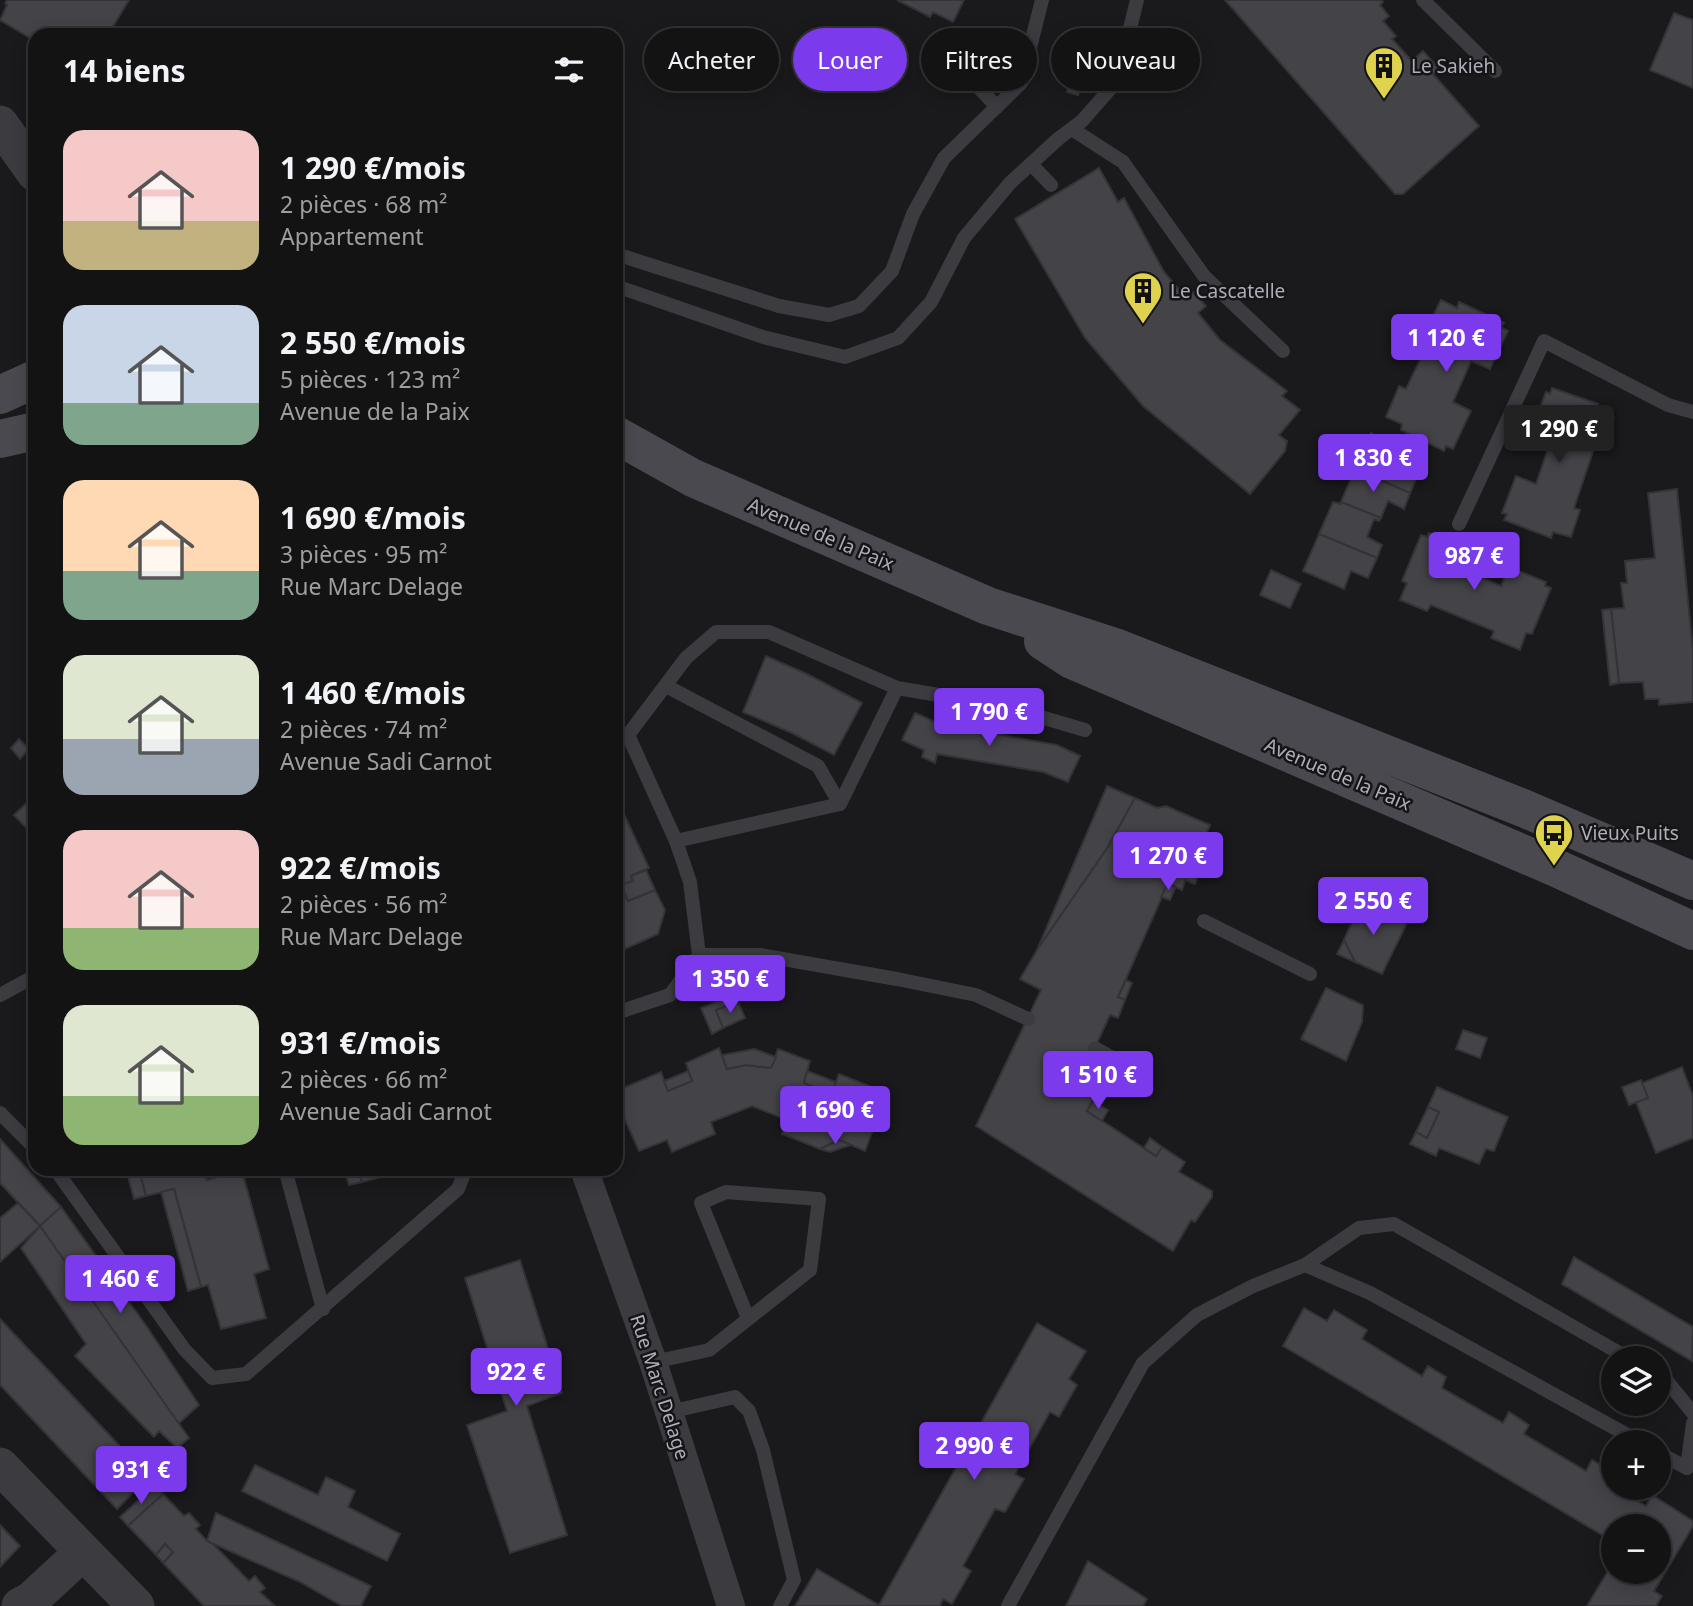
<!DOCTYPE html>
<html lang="fr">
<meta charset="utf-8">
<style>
body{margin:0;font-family:"Noto Sans",sans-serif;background:#212022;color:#f1f3f6;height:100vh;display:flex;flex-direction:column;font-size:26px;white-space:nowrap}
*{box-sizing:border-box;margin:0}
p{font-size:23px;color:#9d9ea0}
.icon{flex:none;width:38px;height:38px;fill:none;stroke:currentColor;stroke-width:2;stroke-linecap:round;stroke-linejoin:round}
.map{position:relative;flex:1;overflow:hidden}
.details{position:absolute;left:28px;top:28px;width:595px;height:1148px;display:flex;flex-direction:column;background:#141314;border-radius:21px;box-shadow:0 4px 18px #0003,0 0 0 2px #333234}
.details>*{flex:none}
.banner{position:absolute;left:644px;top:28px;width:665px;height:63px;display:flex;gap:14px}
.buttons{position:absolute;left:1601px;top:1346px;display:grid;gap:14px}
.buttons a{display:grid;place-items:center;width:70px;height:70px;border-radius:50%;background:#141314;box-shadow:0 4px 18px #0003,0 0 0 2px #333234;font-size:35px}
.price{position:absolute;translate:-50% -60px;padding:0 16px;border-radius:7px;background:#7c3aed;color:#fff;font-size:23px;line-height:46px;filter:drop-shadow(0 2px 4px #0008)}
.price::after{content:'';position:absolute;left:50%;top:42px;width:21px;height:16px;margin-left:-10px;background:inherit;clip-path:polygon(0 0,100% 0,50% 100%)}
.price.selected{background:#222;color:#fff}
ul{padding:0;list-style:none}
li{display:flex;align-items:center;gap:21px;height:175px;padding:0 35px}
li span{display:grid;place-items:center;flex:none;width:196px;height:140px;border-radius:21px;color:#555}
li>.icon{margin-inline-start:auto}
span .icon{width:84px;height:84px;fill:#fffc;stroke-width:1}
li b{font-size:30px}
h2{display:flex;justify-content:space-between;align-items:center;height:84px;padding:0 35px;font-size:30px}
.chip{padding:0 24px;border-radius:32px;background:#141314;box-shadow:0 4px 18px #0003,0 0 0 2px #333234;font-size:24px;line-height:63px}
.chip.selected{background:#7c3aed;color:#fff}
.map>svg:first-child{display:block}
</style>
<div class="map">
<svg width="1693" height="1606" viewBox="0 0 1693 1606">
<rect width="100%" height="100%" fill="#1a191b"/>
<g fill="#444348" stroke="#343337" stroke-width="2">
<polygon points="7,0 129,0 108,35 35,35 35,41 0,20 7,5 5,3"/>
<polygon points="897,0 964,0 953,22 933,12 930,17"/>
<polygon points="1225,0 1381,0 1383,2 1380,5 1389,16 1383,21 1396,36 1392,39 1412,61 1423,51 1439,69 1433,74 1479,126 1403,194 1395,194"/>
<polygon points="1674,13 1693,20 1693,88 1650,70"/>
<polygon points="1076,57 1092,62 1078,95 1067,92"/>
<polygon points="1099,168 1118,202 1124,198 1164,272 1186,298 1193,292 1206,306 1198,313 1220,340 1287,391 1282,396 1300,410 1279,435 1287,441 1285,451 1250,494 1143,406 1085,338 1015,219"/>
<polygon points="1441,300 1457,308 1459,302 1504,323 1501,327 1508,331 1490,369 1471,361 1453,402 1471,411 1453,449 1446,446 1444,451 1401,430 1402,424 1386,417 1399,386 1406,389 1433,333 1426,329"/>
<polygon points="1552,388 1598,404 1597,409 1614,417 1604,445 1596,443 1574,508 1580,510 1571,537 1553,532 1551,538 1504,520 1507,514 1502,513 1516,476 1536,484 1552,437 1532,430 1546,392 1550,394"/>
<polygon points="1371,433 1408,453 1401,471 1417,477 1410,493 1355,469"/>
<polygon points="1355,469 1410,493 1404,509 1388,501 1381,518 1341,502"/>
<polygon points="1677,489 1693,652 1693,702 1659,705 1659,699 1645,699 1643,682 1619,683 1611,609 1624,608 1621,583 1627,583 1625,561 1655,558 1648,493"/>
<polygon points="1333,502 1341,504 1341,502 1381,518 1379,521 1374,519 1367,537 1382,545 1377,558 1319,534"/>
<polygon points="1429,533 1465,549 1457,567 1501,586 1509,567 1546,582 1545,586 1551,588 1532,634 1526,633 1520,650 1491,638 1494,631 1431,605 1427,611 1400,600 1407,583 1402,581 1421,535 1427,537"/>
<polygon points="1319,534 1377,558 1368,578 1351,571 1344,589 1303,571"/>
<polygon points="1271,570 1301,584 1290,608 1260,595"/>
<polygon points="1611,609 1619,683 1610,685 1602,610"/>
<polygon points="766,656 809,675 862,703 834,755 792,733 743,712"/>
<polygon points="915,713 940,724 1057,745 1080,756 1068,782 1043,772 937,754 935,763 922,757 924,750 902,740"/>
<polygon points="19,739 29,749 20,759 11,748"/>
<polygon points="1107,786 1135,798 1108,847 1037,950"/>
<polygon points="35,795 35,837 14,815"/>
<polygon points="616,797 649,868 631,876 633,881 621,885 628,901 655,890 665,910 658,934 616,953"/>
<polygon points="1135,798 1157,808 1166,806 1210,825 1195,861 1202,865 1195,884 1185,880 1182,890 1168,883 1118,997 1125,1000 1118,1018 1110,1015 1086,1067 1091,1069 1099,1081 1097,1093 1087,1111 1156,1156 1162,1147 1185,1162 1179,1172 1212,1191 1212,1197 1195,1222 1191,1220 1173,1251 976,1126 1041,990 1020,979 1037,950 1108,847"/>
<polygon points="646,870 655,890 628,901 621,885 633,881 631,876"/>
<polygon points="1168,883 1175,888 1170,900 1161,897"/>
<polygon points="1361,901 1407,923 1382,974 1355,962 1344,940"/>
<polygon points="1344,940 1355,962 1337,954"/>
<polygon points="1126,980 1132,983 1125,1000 1118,997"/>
<polygon points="1326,988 1363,1005 1362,1022 1346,1061 1301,1039"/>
<polygon points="734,995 738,1002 716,1010 723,1028 712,1034 701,1008"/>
<polygon points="738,1002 745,1018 723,1028 716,1010"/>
<polygon points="1463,1030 1487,1038 1480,1058 1456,1049"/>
<polygon points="719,1048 727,1069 746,1065 771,1068 778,1049 810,1061 804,1083 831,1094 839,1074 887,1093 865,1151 839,1140 820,1149 782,1134 787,1120 752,1106 711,1122 715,1134 672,1152 667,1140 639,1151 616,1100 616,1091 661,1072 668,1091 692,1081 686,1063"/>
<polygon points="754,1049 776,1057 771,1068 746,1065 727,1069 722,1055"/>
<polygon points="1682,1067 1693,1096 1693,1138 1656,1153 1636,1102 1648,1098 1642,1083"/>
<polygon points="688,1071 692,1081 668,1091 664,1081"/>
<polygon points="807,1071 836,1082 831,1094 804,1083"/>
<polygon points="1641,1080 1648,1098 1629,1105 1622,1087"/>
<polygon points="1437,1087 1508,1117 1494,1151 1486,1149 1479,1164 1439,1148 1436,1156 1410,1144 1416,1132 1427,1138 1439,1112 1428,1107"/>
<polygon points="1093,1101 1108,1110 1102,1121 1087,1111"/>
<polygon points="1428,1107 1439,1112 1427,1138 1416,1132"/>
<polygon points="1150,1138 1162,1147 1156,1156 1144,1148"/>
<polygon points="0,1139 61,1207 40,1226 0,1183"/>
<polygon points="839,1140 851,1145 830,1152 820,1149"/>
<polygon points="126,1169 139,1169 146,1196 134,1199"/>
<polygon points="139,1169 204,1169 207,1180 242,1171 269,1269 254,1274 266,1318 221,1329 208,1285 201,1287 174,1189 146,1196"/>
<polygon points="344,1169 358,1169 362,1182 349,1185"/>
<polygon points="358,1169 410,1169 362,1182"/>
<polygon points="174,1189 201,1287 188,1291 161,1192"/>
<polygon points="18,1203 40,1226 0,1262 0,1218"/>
<polygon points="61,1207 147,1327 199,1405 178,1424 40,1226"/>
<polygon points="40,1226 189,1438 177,1448 159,1431 154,1437 75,1356 86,1344 21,1248"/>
<polygon points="1574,1257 1693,1327 1692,1361 1562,1284"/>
<polygon points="520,1260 562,1393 527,1406 567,1535 510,1553 467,1425 507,1411 465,1278"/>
<polygon points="1304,1308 1327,1321 1334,1310 1367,1330 1362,1339 1422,1376 1428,1366 1446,1377 1442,1388 1503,1423 1509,1412 1529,1425 1524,1434 1586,1471 1592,1460 1614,1473 1614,1488 1646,1506 1652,1495 1693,1521 1693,1526 1654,1591 1662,1596 1656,1606 1587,1606 1614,1561 1614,1572 1659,1572 1659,1526 1614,1526 1614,1542 1283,1346"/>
<polygon points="0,1319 149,1477 117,1509 0,1385"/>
<polygon points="1037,1323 1086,1351 1069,1379 1077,1385 1059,1417 1050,1412 1015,1474 1024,1479 1005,1512 995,1509 963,1566 971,1571 952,1604 943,1599 940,1606 795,1606 817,1569 879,1605"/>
<polygon points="255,1465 318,1495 326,1477 355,1491 348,1507 400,1534 387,1561 242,1491"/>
<polygon points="154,1486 163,1494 128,1526 120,1517"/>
<polygon points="163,1494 184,1516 189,1513 200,1525 196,1529 207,1541 213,1544 249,1581 255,1576 265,1588 260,1592 275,1606 204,1606 163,1563 173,1552 165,1544 156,1555 128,1526"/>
<polygon points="216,1513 371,1586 361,1606 342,1606 300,1582 207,1541"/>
<polygon points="0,1525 20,1546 0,1567"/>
<polygon points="165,1544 173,1552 163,1563 156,1555"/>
<polygon points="1088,1561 1147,1599 1143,1606 1066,1606"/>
</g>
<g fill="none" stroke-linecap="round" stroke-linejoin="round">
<g stroke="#3b3b40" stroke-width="14">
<polyline points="1423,0 1495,71"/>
<polyline points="975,34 966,74 997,107"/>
<polyline points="1072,129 1123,162 1204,276 1283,351"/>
<polyline points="1031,164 1051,185"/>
<polyline points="616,254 779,306 829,315 859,306 892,271 913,214 944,158 1021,83 1042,0"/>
<polyline points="616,286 763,337 845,357 898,338 931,302 964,238 1010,183 1058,139 1082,121 1117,81 1137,0"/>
<polyline points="1459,524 1544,341 1668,405 1693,412"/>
<polyline points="616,565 618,566"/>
<polyline points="666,686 818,766 840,804"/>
<polyline points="676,841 628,735 686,658 716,632 769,632 897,688"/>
<polyline points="1204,921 1310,974"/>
<polyline points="699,955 760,955 897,979 976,995 1028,1019"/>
<polyline points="0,995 35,976"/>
<polyline points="616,1013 670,995 699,955 690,882 676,841 840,804 897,688 1003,706 1085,730"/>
<polyline points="1095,1048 1131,1068"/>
<polyline points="0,1113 35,1148"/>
<polyline points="55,1169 184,1349 212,1378 246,1374 458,1189 466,1169"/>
<polyline points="285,1169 323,1309"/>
<polyline points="1305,1265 1370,1293 1640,1442"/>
<polyline points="653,1362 709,1350 810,1270 819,1199 726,1192 701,1203 748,1318"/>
<polyline points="1659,1376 1666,1380 1693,1413"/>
<polyline points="669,1412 735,1397 749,1411 763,1450 794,1580 780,1606"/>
<polyline points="1659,1453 1687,1468 1693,1423"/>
<polyline points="1008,1606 1143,1363 1197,1315 1253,1286 1305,1265 1359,1228 1394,1224 1628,1358"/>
</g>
<polyline stroke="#3b3b40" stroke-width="28" points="584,1169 653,1362 731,1606"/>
<g stroke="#3b3b40" stroke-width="37">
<polyline points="0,124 35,173"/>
<polyline points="0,1466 136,1606"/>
<polyline points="20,1606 31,1600 83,1552"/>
</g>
<g stroke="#49494f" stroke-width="38">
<polyline points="0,395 35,379"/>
<polyline points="616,435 693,478 988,606 1115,647 1523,808 1693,881"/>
<polyline points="0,439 35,431"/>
<polyline points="1043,641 1072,660 1554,867 1693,931"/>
</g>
</g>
<defs>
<g id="building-pin" transform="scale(2.0125)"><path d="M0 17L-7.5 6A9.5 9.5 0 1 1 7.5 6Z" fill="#dfd34d" stroke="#151416"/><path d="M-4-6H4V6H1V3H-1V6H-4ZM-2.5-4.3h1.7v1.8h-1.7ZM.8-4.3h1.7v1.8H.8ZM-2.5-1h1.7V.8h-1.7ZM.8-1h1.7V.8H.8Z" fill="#111"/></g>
<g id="bus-pin" transform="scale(2.0125)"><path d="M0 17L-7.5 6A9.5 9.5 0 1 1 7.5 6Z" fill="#dfd34d" stroke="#151416"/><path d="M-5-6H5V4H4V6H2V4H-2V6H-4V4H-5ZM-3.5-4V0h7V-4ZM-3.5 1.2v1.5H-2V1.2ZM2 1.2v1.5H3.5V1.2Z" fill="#111"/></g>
</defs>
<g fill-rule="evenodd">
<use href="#building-pin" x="1384" y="66"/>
<use href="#building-pin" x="1143" y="291"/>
<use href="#bus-pin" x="1554" y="833"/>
</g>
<g text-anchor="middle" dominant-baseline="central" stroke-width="5" stroke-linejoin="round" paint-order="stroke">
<g font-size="19" fill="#adaeb9" stroke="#151416" text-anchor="start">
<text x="1411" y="66">Le Sakieh</text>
<text x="1170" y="291">Le Cascatelle</text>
<text x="1581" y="833">Vieux Puits</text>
</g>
<g font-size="19" fill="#adaeb9" stroke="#151416">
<text transform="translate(821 534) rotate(23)">Avenue de la Paix</text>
<text transform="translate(1338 774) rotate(23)">Avenue de la Paix</text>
<text transform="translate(660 1387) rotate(72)">Rue Marc Delage</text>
</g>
</g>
</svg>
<div class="buttons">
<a><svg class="icon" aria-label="layers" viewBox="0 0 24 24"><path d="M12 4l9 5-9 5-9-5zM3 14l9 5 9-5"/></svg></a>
<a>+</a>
<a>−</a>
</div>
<b class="price" style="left:1446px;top:374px">1 120 €</b>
<b class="price selected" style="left:1559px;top:465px">1 290 €</b>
<b class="price" style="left:1373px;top:494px">1 830 €</b>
<b class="price" style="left:1474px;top:592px">987 €</b>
<b class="price" style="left:989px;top:748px">1 790 €</b>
<b class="price" style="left:1168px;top:892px">1 270 €</b>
<b class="price" style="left:1373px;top:937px">2 550 €</b>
<b class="price" style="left:730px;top:1015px">1 350 €</b>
<b class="price" style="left:1098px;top:1111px">1 510 €</b>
<b class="price" style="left:835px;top:1146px">1 690 €</b>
<b class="price" style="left:120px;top:1315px">1 460 €</b>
<b class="price" style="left:516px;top:1408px">922 €</b>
<b class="price" style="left:974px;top:1482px">2 990 €</b>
<b class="price" style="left:141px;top:1506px">931 €</b>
<div class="banner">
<a class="chip">Acheter</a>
<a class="chip selected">Louer</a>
<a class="chip">Filtres</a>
<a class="chip">Nouveau</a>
</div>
<section class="details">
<h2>14 biens<svg class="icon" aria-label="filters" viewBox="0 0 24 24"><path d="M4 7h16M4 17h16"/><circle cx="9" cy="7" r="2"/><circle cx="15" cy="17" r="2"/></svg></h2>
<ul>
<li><span style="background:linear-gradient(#f6c9c9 65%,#c2b280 0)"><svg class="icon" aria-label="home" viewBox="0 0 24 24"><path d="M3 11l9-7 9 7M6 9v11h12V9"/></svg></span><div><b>1 290 €/mois</b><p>2 pièces · 68 m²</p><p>Appartement</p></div></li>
<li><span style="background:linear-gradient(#c9d6e8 70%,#7fa58c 0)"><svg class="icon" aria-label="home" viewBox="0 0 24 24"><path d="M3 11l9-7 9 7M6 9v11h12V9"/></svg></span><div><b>2 550 €/mois</b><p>5 pièces · 123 m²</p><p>Avenue de la Paix</p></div></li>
<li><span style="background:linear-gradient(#ffd9b3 65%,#7fa58c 0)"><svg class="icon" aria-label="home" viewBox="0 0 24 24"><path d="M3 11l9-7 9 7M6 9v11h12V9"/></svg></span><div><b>1 690 €/mois</b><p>3 pièces · 95 m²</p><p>Rue Marc Delage</p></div></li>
<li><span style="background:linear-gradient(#dfe7d0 60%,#9aa5b1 0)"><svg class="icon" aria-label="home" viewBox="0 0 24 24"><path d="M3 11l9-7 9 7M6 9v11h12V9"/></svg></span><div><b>1 460 €/mois</b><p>2 pièces · 74 m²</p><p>Avenue Sadi Carnot</p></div></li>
<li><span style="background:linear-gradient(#f6c9c9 70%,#8fb573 0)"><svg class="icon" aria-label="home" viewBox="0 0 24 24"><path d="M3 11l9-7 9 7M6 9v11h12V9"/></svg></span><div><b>922 €/mois</b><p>2 pièces · 56 m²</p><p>Rue Marc Delage</p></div></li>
<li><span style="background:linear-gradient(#dfe7d0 65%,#8fb573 0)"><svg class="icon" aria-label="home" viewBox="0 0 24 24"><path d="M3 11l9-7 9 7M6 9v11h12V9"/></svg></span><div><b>931 €/mois</b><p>2 pièces · 66 m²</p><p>Avenue Sadi Carnot</p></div></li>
</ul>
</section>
</div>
